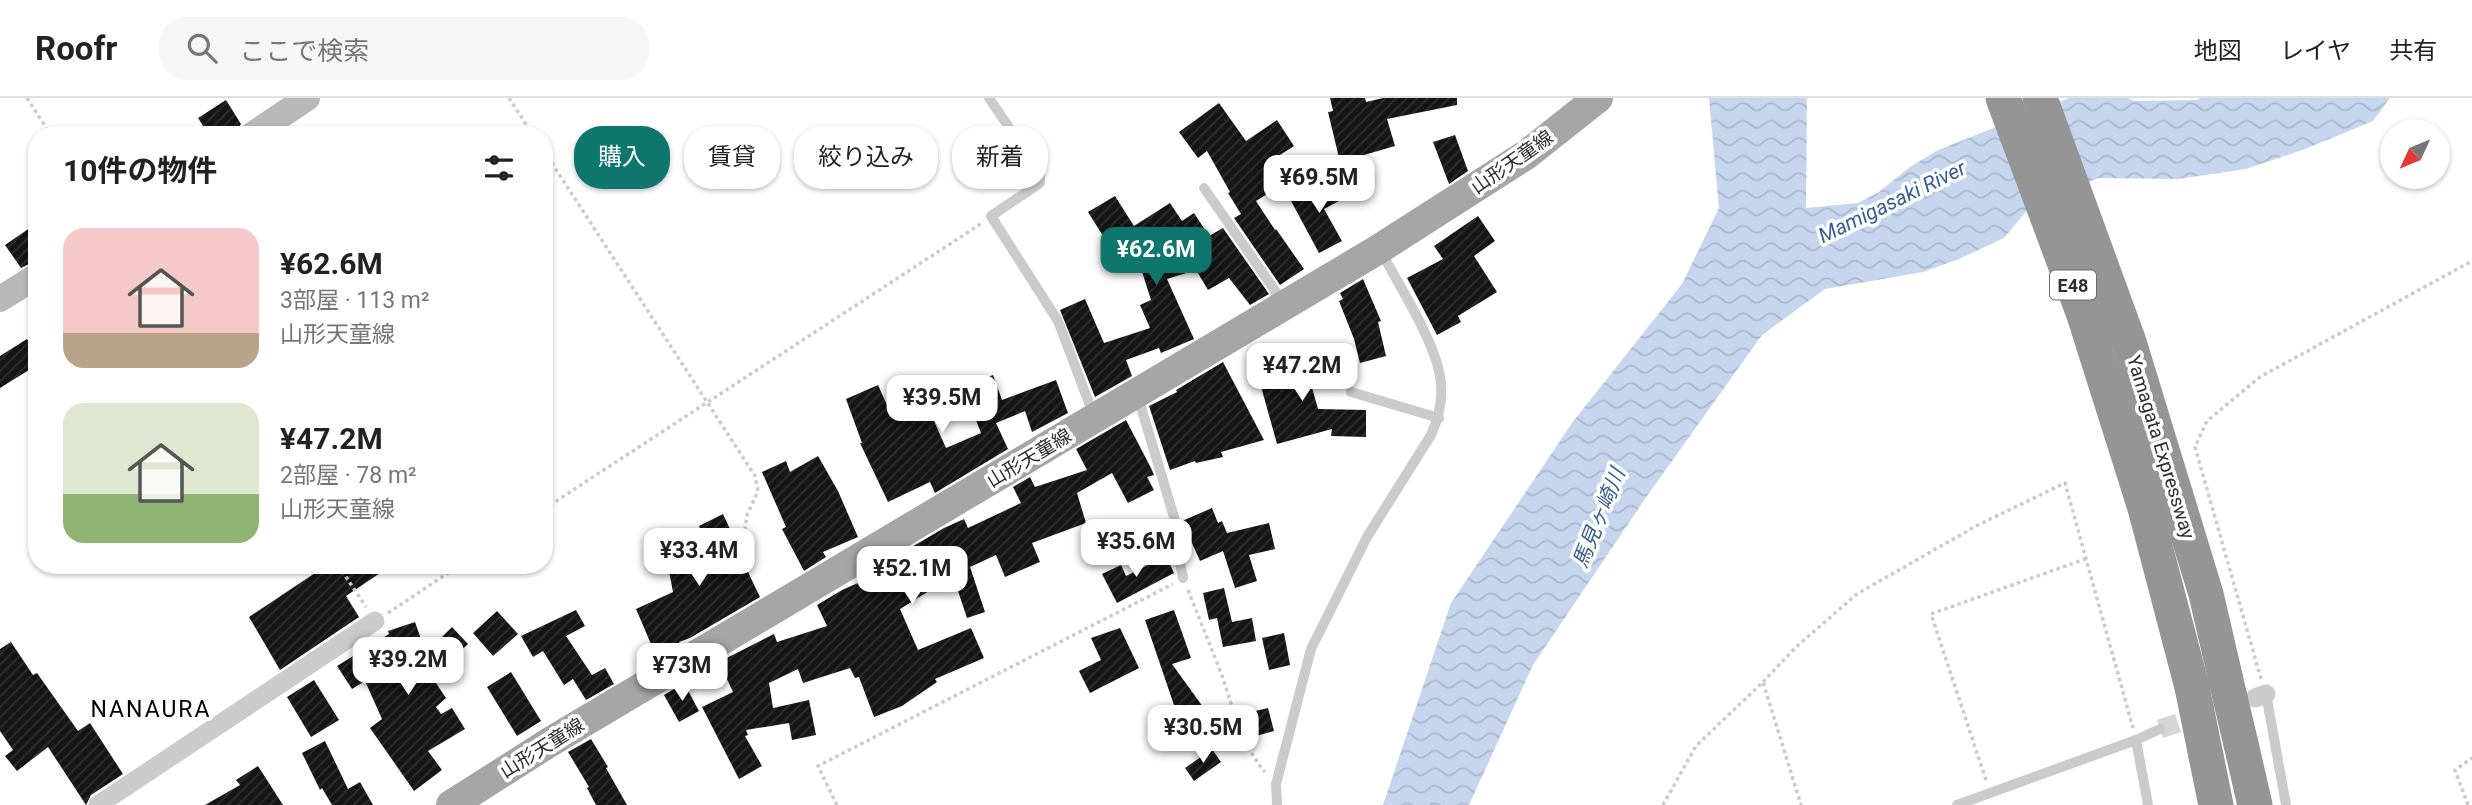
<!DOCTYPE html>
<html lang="ja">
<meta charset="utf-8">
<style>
body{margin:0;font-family:Roboto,"Noto Sans JP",sans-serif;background:#f6f6f6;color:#222;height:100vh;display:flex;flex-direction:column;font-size:26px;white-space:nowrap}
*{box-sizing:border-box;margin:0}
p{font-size:23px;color:#767676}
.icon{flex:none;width:38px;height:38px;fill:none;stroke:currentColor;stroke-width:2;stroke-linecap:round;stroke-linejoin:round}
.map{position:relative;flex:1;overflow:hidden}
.details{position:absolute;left:28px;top:28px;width:525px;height:448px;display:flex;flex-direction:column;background:#fff;border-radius:28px;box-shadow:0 2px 5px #0004}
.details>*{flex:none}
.hud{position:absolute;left:574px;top:28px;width:665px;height:63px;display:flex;gap:14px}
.needle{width:46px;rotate:226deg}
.controls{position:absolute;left:2380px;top:21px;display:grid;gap:14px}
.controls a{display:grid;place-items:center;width:70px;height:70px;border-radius:50%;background:#fff;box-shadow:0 2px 5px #0004;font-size:35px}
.price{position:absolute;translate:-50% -60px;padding:0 16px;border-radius:14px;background:#fff;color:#222;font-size:23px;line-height:46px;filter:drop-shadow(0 2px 4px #0008)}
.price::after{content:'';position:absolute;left:50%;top:42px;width:21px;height:16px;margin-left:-10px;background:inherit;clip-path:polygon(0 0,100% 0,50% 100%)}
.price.selected{background:#0f766e;color:#fff}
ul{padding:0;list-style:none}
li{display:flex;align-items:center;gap:21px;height:175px;padding:0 35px}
li span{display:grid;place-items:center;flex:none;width:196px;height:140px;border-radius:21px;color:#555}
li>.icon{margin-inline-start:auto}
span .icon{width:84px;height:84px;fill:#fffc;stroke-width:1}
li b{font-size:30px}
h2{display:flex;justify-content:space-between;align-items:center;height:84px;padding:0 35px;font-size:30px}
.tag{padding:0 24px;border-radius:28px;background:#fff;box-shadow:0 2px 5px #0004;font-size:24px;line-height:63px}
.tag.selected{background:#0f766e;color:#fff}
header{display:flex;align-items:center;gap:42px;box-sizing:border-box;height:98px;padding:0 35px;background:#fff;border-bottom:2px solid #e0e0e0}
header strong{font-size:33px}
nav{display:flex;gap:38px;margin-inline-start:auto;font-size:24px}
.search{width:490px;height:63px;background:#f6f6f6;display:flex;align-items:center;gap:18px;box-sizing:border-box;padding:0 24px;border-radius:28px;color:#767676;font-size:26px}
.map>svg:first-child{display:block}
</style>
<header>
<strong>Roofr</strong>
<div class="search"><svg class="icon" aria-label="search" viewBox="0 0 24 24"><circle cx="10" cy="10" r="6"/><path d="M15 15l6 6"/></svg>ここで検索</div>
<nav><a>地図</a><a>レイヤ</a><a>共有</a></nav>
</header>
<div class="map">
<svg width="2472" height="707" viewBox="0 0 2472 707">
<defs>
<pattern id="water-waves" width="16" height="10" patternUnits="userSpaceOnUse" patternTransform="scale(1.75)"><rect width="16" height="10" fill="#c5d6ee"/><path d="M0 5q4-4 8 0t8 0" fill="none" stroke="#aab8cc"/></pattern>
<pattern id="building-hatch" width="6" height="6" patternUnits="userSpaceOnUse" patternTransform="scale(1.75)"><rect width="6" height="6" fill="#151515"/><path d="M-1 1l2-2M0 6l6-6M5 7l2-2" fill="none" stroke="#2f2f2f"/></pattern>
</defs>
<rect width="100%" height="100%" fill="#fff"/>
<polygon fill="url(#water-waves)" points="1709,0 1807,0 1806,110 1858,105 1879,94 1910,69 1938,52 2069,0 2128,0 2134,3 2197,2 2200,0 2390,0 2373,23 2305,51 2246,71 2178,81 2098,80 2029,110 2004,140 1959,161 1923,174 1825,191 1762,237 1647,398 1533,567 1469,707 1383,707 1451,505 1572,325 1682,186 1719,110"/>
<g fill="url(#building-hatch)">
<polygon points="1330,0 1365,0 1366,4 1383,0 1457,0 1457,7 1387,21 1395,48 1340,64 1328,14 1333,13"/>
<polygon points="226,2 241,26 237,32 230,37 209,37 198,20"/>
<polygon points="1219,5 1246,43 1277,22 1294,48 1269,64 1283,86 1256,103 1275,132 1276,131 1304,171 1280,187 1234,120 1241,116 1228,95 1230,94 1207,53 1198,60 1179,34"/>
<polygon points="1455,37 1468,73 1449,86 1433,44"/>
<polygon points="1331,81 1341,102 1324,111 1342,143 1319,155 1291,103"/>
<polygon points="1115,98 1134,128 1170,105 1182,123 1194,115 1209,138 1223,130 1269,196 1250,207 1229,180 1208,192 1196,172 1167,181 1194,241 1161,255 1159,250 1126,262 1132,278 1095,299 1060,212 1085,201 1104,245 1150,230 1140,207 1151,202 1132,142 1113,154 1088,114"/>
<polygon points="1478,118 1495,143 1474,158 1497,194 1458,218 1461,224 1437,237 1407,180 1443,161 1434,148"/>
<polygon points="37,125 37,162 21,170 5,147"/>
<polygon points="1363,181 1381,223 1378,224 1386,258 1360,265 1354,241 1339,203 1343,201 1340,195"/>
<polygon points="27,241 37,257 37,267 0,290 0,258"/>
<polygon points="1302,254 1318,311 1366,312 1366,339 1331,338 1332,331 1277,346 1255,267"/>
<polygon points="1223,264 1264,342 1221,354 1223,359 1196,365 1195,363 1170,372 1149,308 1177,294 1176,292"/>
<polygon points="993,277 1002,302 1056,282 1068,315 1032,334 1025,313 996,325 1008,351 935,395 930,384 888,404 860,345 862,345 846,301 878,287 892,318 925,303 946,350 981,335 963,289"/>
<polygon points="1126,322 1152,372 1154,377 1147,379 1154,392 1128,405 1112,375 1077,395 1086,425 1032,445 1040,464 1005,479 996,457 970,469 985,514 967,520 953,478 900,511 918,552 971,530 984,560 935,581 937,584 902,608 874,619 859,579 855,580 850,570 803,585 798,571 769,585 773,610 809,602 816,637 792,642 789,625 746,632 748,637 745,638 762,668 739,681 702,609 733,594 719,564 774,536 777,544 827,528 817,507 842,492 897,468 893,460 944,430 964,421 968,430 1021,405 1013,389 1030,379 1035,389 1087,372 1076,351"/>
<polygon points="818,358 838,393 858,439 823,454 826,459 804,473 782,431 786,429 762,374 786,363 790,374"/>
<polygon points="1212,410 1218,425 1222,423 1227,435 1269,425 1275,451 1249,457 1257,483 1235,490 1223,453 1200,463 1182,423"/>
<polygon points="723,416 736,444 734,445 760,499 690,540 679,544 680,546 657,560 636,511 673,494 664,447 704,440 699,428"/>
<polygon points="1166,458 1174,475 1117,505 1102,476 1121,467 1126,478"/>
<polygon points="327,467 392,467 346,498 359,519 280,572 249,519"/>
<polygon points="1224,490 1232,524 1252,520 1256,543 1223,549 1217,520 1209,522 1203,495"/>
<polygon points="576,512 585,528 566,538 592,577 605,570 614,586 586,602 573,581 564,587 543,553 533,559 521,538"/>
<polygon points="1174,512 1191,560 1172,566 1224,638 1202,654 1181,625 1178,628 1168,613 1175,610 1145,522"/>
<polygon points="497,513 518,536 493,558 473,535"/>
<polygon points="415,524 426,555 452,529 468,546 432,579 446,600 436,609 441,616 452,610 465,631 428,653 442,672 414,693 370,630 382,621 365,583 352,591 337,568 389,536 388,533"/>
<polygon points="1120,530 1139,570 1090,595 1079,573 1101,562 1091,540"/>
<polygon points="1284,535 1290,567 1269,572 1262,540"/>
<polygon points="11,544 33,577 37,575 78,633 90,625 123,676 91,697 86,707 48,649 17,673 5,658 13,652 0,633 0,551"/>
<polygon points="511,574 541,623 517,638 487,589"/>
<polygon points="314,582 339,622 311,639 287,599"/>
<polygon points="684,585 699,613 679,624 664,597"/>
<polygon points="1268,610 1274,633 1249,640 1243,616"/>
<polygon points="591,641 608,669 606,670 627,707 596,707 587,690 589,689 568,654"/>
<polygon points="325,643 348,691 360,684 373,707 332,707 322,690 320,692 302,655"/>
<polygon points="1212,651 1221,664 1194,683 1185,670"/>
<polygon points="258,668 283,707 205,707 240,687 236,682"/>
</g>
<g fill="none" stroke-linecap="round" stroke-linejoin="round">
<polyline stroke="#d5d5d5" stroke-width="19" stroke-dasharray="19 10" stroke-linecap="butt" points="2160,631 2240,604"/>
<g stroke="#cbcbcb" stroke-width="3.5" stroke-dasharray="3.5 3.5" stroke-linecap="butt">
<polyline points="27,0 51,37"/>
<polyline points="509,0 533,37"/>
<polyline points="544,53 755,378 758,393 747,417 743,446 751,461"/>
<polyline points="544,411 982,125"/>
<polyline points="338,467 366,509"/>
<path d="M1188,492C1199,520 1210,547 1221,575C1234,611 1239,643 1265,674"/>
<polyline points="388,515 460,467"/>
<polyline points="2261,581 2195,349 2207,323 2260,279 2472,163"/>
<polyline points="1763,584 1796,549 1857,496 1976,428 2065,385 2133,630"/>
<polyline points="1986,682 1931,516 2088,460"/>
<polyline points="837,707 818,668 1173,486"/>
<polyline points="1663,707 1696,648 1763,584 1801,707"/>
<polyline points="2468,707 2455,672 2472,660"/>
</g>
<g stroke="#cbcbcb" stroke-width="10">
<polyline points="989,0 1040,75 1040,85 991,118 1058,223 1094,318"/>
<polyline points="1204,90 1283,204"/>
<polyline points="1351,294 1439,320"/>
<polyline points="1138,299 1174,419 1178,454 1183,480"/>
<polyline points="2266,596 2286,707"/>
<polyline points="2136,642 2148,707"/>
<path d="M1277,707L1276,686L1311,551L1367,439L1431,337C1440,317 1444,294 1439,273C1430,235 1399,188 1381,153"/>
<polyline points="1957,707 2136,642 2160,631"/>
</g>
<g stroke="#cbcbcb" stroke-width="19">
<polyline points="2255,600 2266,596"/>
<polyline points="98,707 375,523"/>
</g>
<g stroke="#b8b8b8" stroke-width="26">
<polyline points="252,37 307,0"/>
<polyline points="0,201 37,178"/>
</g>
<polyline stroke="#a6a6a6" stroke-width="30" points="451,707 550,644 1379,151 1526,57 1598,0"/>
<g stroke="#959595" stroke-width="35">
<polyline points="2003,0 2084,217 2145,410 2192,589"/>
<polyline points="2040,0 2129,244 2206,496 2225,578"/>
<polyline points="2241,646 2255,707"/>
<polyline points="2206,658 2216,707"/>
</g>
<g stroke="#959595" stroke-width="35">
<polyline points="2225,578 2241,646"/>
<polyline points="2192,589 2206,658"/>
</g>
</g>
<g text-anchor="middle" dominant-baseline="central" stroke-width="7" stroke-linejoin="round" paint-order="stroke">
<rect fill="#fff" stroke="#6d6d6d" stroke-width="2" x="2050" y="172.5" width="46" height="29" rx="5"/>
<g font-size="18" font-weight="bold" fill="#2e2e2e">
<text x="2073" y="187">E48</text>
</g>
<g font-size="19" fill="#2e2e2e" stroke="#fff">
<text transform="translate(1512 64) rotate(-35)">山形天童線</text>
<text transform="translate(2161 349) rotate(73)">Yamagata Expressway</text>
<text transform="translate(1029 360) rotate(-31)">山形天童線</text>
<text transform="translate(542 650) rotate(-32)">山形天童線</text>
</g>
<g font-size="21" font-style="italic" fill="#365d96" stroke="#fff">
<text transform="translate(1892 104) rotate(-26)">Mamigasaki River</text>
<text transform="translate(1599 420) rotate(-68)">馬見ヶ崎川</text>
</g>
<g font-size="23" letter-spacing="2" fill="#000" stroke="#fff">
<text x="151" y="611">NANAURA</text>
</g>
</g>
</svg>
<div class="controls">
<a><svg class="needle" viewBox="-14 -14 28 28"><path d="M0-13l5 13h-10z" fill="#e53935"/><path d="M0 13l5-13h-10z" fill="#767676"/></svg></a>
</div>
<b class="price" style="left:1319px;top:117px">¥69.5M</b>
<b class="price selected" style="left:1156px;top:189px">¥62.6M</b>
<b class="price" style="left:1302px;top:305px">¥47.2M</b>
<b class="price" style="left:942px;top:337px">¥39.5M</b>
<b class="price" style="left:1136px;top:481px">¥35.6M</b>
<b class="price" style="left:699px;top:490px">¥33.4M</b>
<b class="price" style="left:912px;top:508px">¥52.1M</b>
<b class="price" style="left:408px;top:599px">¥39.2M</b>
<b class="price" style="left:682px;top:605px">¥73M</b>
<b class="price" style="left:1203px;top:667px">¥30.5M</b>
<div class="hud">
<a class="tag selected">購入</a>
<a class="tag">賃貸</a>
<a class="tag">絞り込み</a>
<a class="tag">新着</a>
</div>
<section class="details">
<h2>10件の物件<svg class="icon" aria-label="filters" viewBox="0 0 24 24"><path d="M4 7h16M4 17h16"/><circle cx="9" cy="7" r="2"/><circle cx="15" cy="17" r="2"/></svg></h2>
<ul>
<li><span style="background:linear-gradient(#f6c9c9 75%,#b9a48a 0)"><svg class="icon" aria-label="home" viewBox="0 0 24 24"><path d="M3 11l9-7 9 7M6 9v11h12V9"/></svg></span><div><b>¥62.6M</b><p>3部屋 · 113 m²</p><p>山形天童線</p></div></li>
<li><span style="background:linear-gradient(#dfe7d0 65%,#8fb573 0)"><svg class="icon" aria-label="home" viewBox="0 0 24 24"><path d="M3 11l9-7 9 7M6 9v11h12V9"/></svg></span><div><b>¥47.2M</b><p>2部屋 · 78 m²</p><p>山形天童線</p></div></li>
</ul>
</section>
</div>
